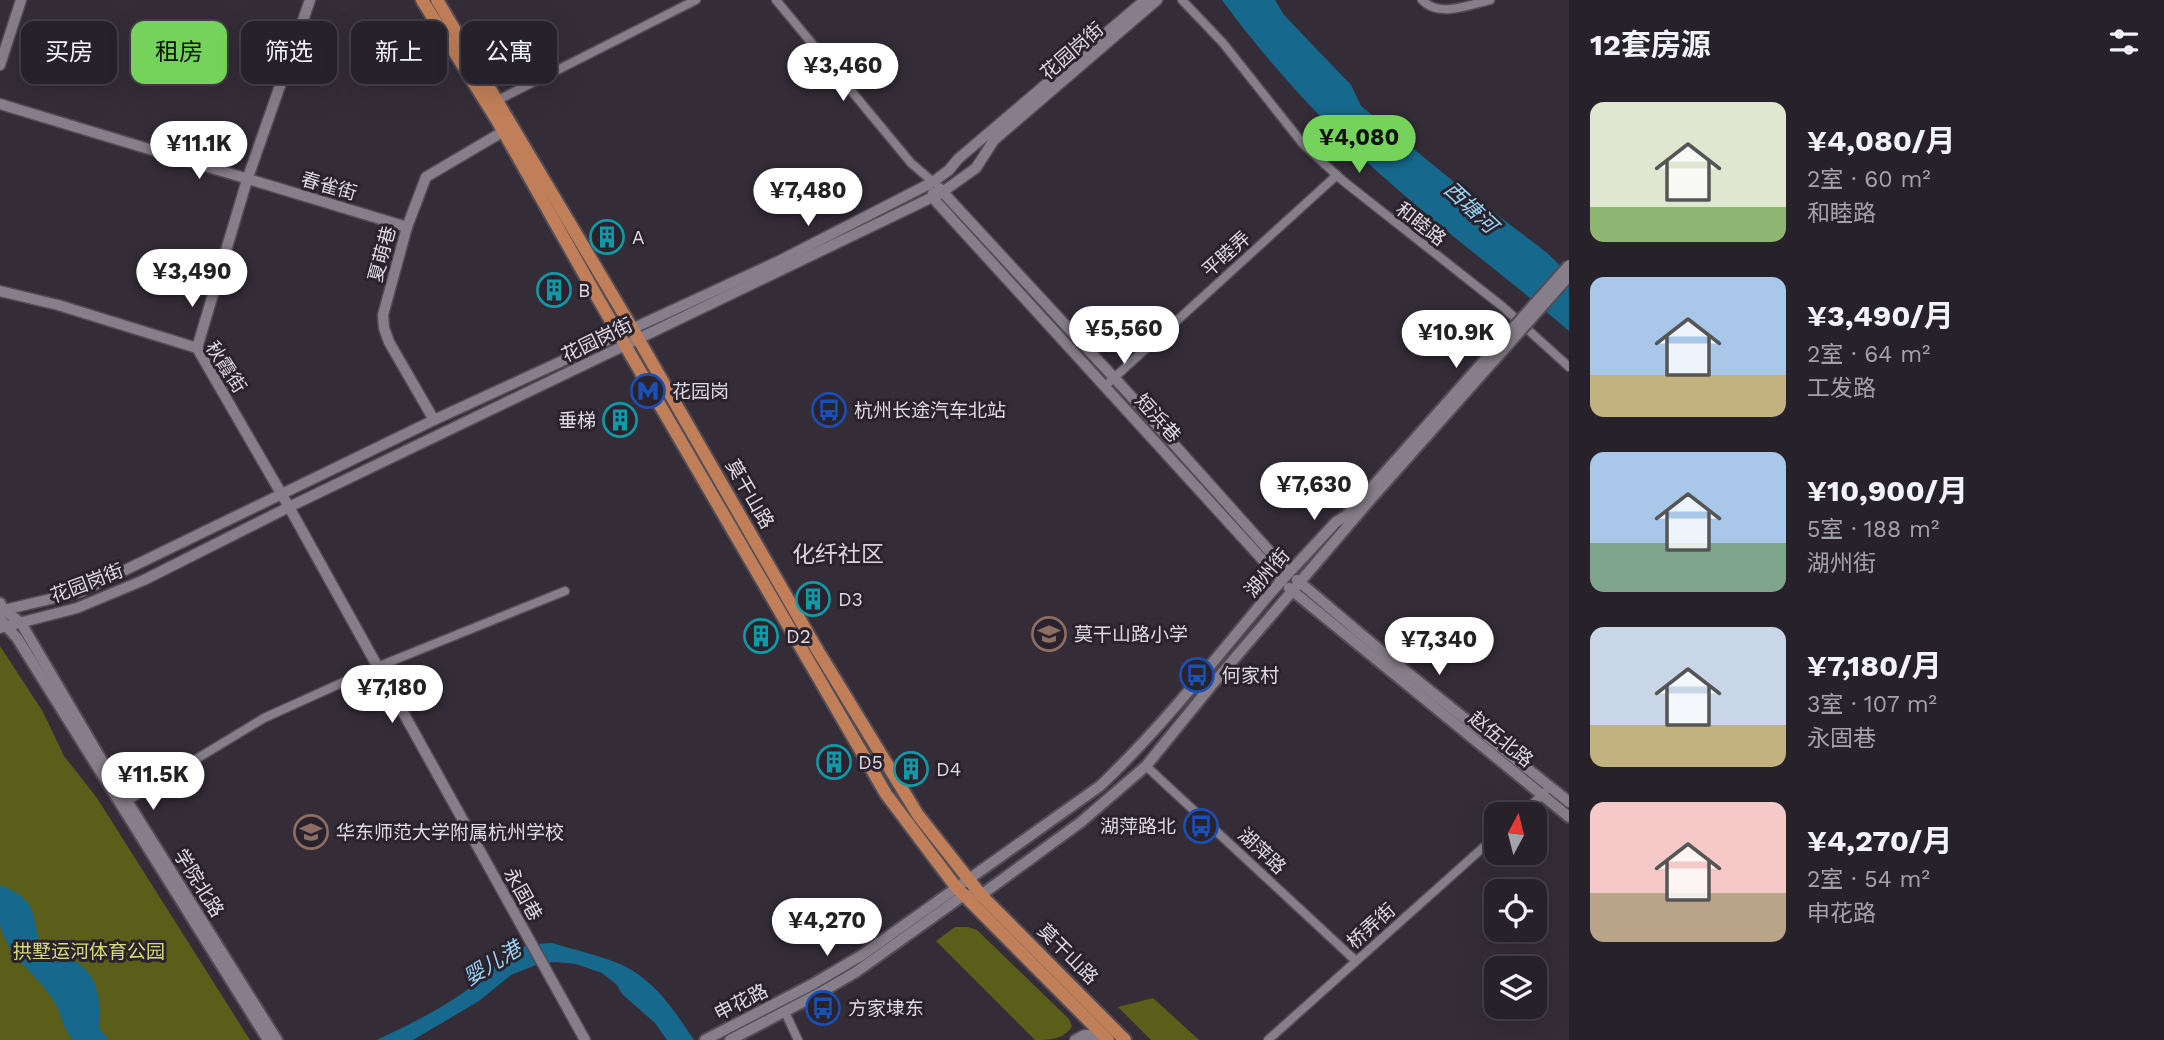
<!DOCTYPE html>
<html lang="zh">
<meta charset="utf-8">
<style>
body{margin:0;font-family:"Work Sans","Noto Sans SC",sans-serif;background:#332f36;color:#f1f3f6;height:100vh;display:flex;flex-direction:column;font-size:26px;white-space:nowrap}
*{box-sizing:border-box;margin:0}
p{font-size:23px;color:#a4a4a8}
.icon{flex:none;width:38px;height:38px;fill:none;stroke:currentColor;stroke-width:2;stroke-linecap:round;stroke-linejoin:round}
.map{position:relative;flex:1;overflow:hidden}
.details{display:flex;flex-direction:column;background:#27222a;width:595px}
.details>*{flex:none}
.top-card{position:absolute;left:21px;top:21px;width:665px;height:63px;display:flex;gap:14px}
.needle{width:46px;rotate:7deg}
.tools{position:absolute;left:1484px;top:802px;display:grid;gap:14px}
.tools a{display:grid;place-items:center;width:63px;height:63px;border-radius:14px;background:#27222a;box-shadow:0 7px 28px #0002,0 0 0 2px #433f47;font-size:35px}
.price{position:absolute;translate:-50% -60px;padding:0 16px;border-radius:24px;background:#fff;color:#222;font-size:23px;line-height:46px;filter:drop-shadow(0 2px 4px #0008)}
.price::after{content:'';position:absolute;left:50%;top:42px;width:21px;height:16px;margin-left:-10px;background:inherit;clip-path:polygon(0 0,100% 0,50% 100%)}
.price.selected{background:#75d25b;color:#111}
ul{padding:0;list-style:none}
li{display:flex;align-items:center;gap:21px;height:175px;padding:0 21px}
li span{display:grid;place-items:center;flex:none;width:196px;height:140px;border-radius:14px;color:#555}
li>.icon{margin-inline-start:auto}
span .icon{width:84px;height:84px;fill:#fffc;stroke-width:1}
li b{font-size:30px}
h2{display:flex;justify-content:space-between;align-items:center;height:84px;padding:0 21px;font-size:30px}
.tag{padding:0 24px;border-radius:14px;background:#27222a;box-shadow:0 7px 28px #0002,0 0 0 2px #433f47;font-size:24px;line-height:63px}
.tag.selected{background:#75d25b;color:#111}
main{display:flex;flex:1;min-height:0}
.map>svg:first-child{display:block}
</style>
<main>
<div class="map">
<svg width="1569" height="1040" viewBox="0 0 1569 1040">
<rect width="100%" height="100%" fill="#342d38"/>
<g fill="#5a5e19">
<polygon points="0,646 43,712 64,756 97,798 250,1040 0,1040"/>
<path d="M955,927H968L977,930L1069,1019L1072,1026C1064,1040 1049,1040 1035,1040L936,941Z"/>
<polygon points="1153,998 1199,1040 1151,1040 1118,1007"/>
</g>
<g fill="#16698c">
<path d="M1222,0H1275L1284,15L1351,85L1361,106L1459,186L1546,252L1569,274V331C1515,284 1458,242 1404,195C1337,138 1274,71 1222,0Z"/>
<path d="M0,885C35,899 32,909 39,941C47,947 55,950 64,954C99,973 100,991 99,1028L109,1040H73C61,1026 62,1013 54,1001C39,977 4,952 0,924C0,912 0,898 0,885Z"/>
<path d="M552,943C574,950 599,955 620,964C654,979 674,1010 694,1040H667L655,1023L622,994L617,985L602,973L576,964L556,962L541,963L511,975L479,1001L413,1040H377C412,1023 447,1007 477,982C488,974 497,960 510,952C523,944 537,944 552,943Z"/>
</g>
<g fill="none" stroke-linecap="round" stroke-linejoin="round">
<g stroke="#524c56" stroke-width="11">
<g id="minor">
<polyline points="776,0 911,163 933,182"/>
<polyline points="1182,0 1223,43 1303,144 1342,180 1503,307 1569,367"/>
<path d="M1422,0C1439,18 1469,5 1490,0"/>
<polyline points="496,101 696,0"/>
<polyline points="1105,386 1337,175"/>
<polyline points="1146,766 1356,961"/>
<polyline points="127,801 264,718 377,667 565,591"/>
<polyline points="1522,814 1545,792"/>
<polyline points="785,1012 798,1040"/>
<polyline points="1268,1040 1496,836"/>
</g>
</g>
<g stroke="#524c56" stroke-width="13">
<g id="tertiary">
<polyline points="0,65 21,0"/>
<polyline points="0,104 407,227"/>
<polyline points="939,188 1130,395 1289,573"/>
<polyline points="933,193 932,197 1282,581"/>
<polyline points="0,291 58,305 197,348 289,507 585,1040"/>
<polyline points="197,348 247,180 310,0"/>
<polyline points="434,420 389,342 384,328 383,315 407,227 426,177 504,131"/>
<polyline points="0,611 80,592 434,420 779,261 933,182 949,170 958,159 1145,0"/>
<polyline points="0,628 77,608 144,580 289,507 941,193 976,168 994,140 1157,0"/>
<polyline points="1075,1040 1084,1035 1102,1035"/>
</g>
</g>
<g stroke="#524c56" stroke-width="14">
<g id="secondary">
<polyline points="1297,580 1393,661 1569,802"/>
<polyline points="1289,588 1569,817"/>
<polyline points="0,603 4,610 21,623 105,766 277,1040"/>
<polyline points="0,619 17,638 268,1040"/>
<path d="M705,1040L813,984L862,955L1100,786C1161,728 1213,662 1267,597C1289,572 1313,547 1336,522L1347,515L1365,495"/>
<polyline points="730,1040 820,993 856,972 964,895 981,895 1081,822 1146,766 1211,686 1370,500"/>
</g>
</g>
<g stroke="#524c56" stroke-width="16">
<g id="primary">
<polyline points="422,0 497,120 600,302 886,794 956,887 1108,1040"/>
<polyline points="437,0 632,328 818,651 918,815 981,895 1125,1040"/>
</g>
</g>
<use href="#minor" stroke="#867e8a" stroke-width="8"/>
<use href="#tertiary" stroke="#867e8a" stroke-width="10"/>
<use href="#secondary" stroke="#867e8a" stroke-width="10"/>
<use href="#primary" stroke="#c07f58" stroke-width="12"/>
<g stroke="#524c56" stroke-width="14" stroke-linecap="butt">
<g id="secondary-bridge">
<polyline points="1365,495 1569,265"/>
<polyline points="1370,500 1569,276"/>
</g>
</g>
<use href="#secondary-bridge" stroke="#867e8a" stroke-width="10"/>
</g>
<defs>
<g id="building-ring" transform="scale(1.75)"><circle r="9.5" fill="#2a232d" stroke="#0f9aa8" stroke-width="1.5"/><path d="M-4-6H4V6H1V3H-1V6H-4ZM-2.5-4.3h1.7v1.8h-1.7ZM.8-4.3h1.7v1.8H.8ZM-2.5-1h1.7V.8h-1.7ZM.8-1h1.7V.8H.8Z" fill="#0f9aa8"/></g>
<g id="metro-ring" transform="scale(1.75)"><circle r="9.5" fill="#2a232d" stroke="#1a4fb4" stroke-width="1.5"/><path d="M-5.5 5V-5H-3L0 0L3-5H5.5V5H3V-.5L0 4L-3-.5V5Z" fill="#1a4fb4"/></g>
<g id="bus-ring" transform="scale(1.75)"><circle r="9.5" fill="#2a232d" stroke="#1a4fb4" stroke-width="1.5"/><path d="M-5-6H5V4H4V6H2V4H-2V6H-4V4H-5ZM-3.5-4V0h7V-4ZM-3.5 1.2v1.5H-2V1.2ZM2 1.2v1.5H3.5V1.2Z" fill="#1a4fb4"/></g>
<g id="school-ring" transform="scale(1.75)"><circle r="9.5" fill="#2a232d" stroke="#8d6e63" stroke-width="1.5"/><path d="M0-5L7-2L0 1L-7-2ZM-4 1L0 2.5L4 1V4Q0 6-4 4Z" fill="#8d6e63"/></g>
</defs>
<g fill-rule="evenodd">
<use href="#building-ring" x="607" y="237"/>
<use href="#building-ring" x="554" y="290"/>
<use href="#metro-ring" x="648" y="391"/>
<use href="#bus-ring" x="829" y="410"/>
<use href="#building-ring" x="620" y="420"/>
<use href="#building-ring" x="813" y="599"/>
<use href="#school-ring" x="1049" y="634"/>
<use href="#building-ring" x="761" y="636"/>
<use href="#bus-ring" x="1197" y="675"/>
<use href="#building-ring" x="834" y="762"/>
<use href="#building-ring" x="911" y="769"/>
<use href="#bus-ring" x="1201" y="826"/>
<use href="#school-ring" x="311" y="832"/>
<use href="#bus-ring" x="823" y="1008"/>
</g>
<g text-anchor="middle" dominant-baseline="central" stroke-width="6" stroke-linejoin="round" paint-order="stroke">
<g font-size="19" fill="#dfdbe2" stroke="#2a232d">
<text transform="translate(1072 51) rotate(-41)">花园岗街</text>
<text transform="translate(329 186) rotate(16)">春雀街</text>
<text transform="translate(1421 224) rotate(38)">和睦路</text>
<text transform="translate(382 254) rotate(-75)">夏萌巷</text>
<text transform="translate(1226 254) rotate(-42)">平睦弄</text>
<text transform="translate(597 340) rotate(-26)">花园岗街</text>
<text transform="translate(226 367) rotate(57)">秋霞街</text>
<text transform="translate(1158 418) rotate(48)">短浜巷</text>
<text transform="translate(750 494) rotate(60)">莫干山路</text>
<text transform="translate(1267 573) rotate(-49)">湖州街</text>
<text transform="translate(87 583) rotate(-21)">花园岗街</text>
<text transform="translate(1501 739) rotate(39)">赵伍北路</text>
<text transform="translate(1262 851) rotate(43)">湖萍路</text>
<text transform="translate(199 883) rotate(58)">学院北路</text>
<text transform="translate(523 894) rotate(61)">永固巷</text>
<text transform="translate(1371 926) rotate(-42)">桥弄街</text>
<text transform="translate(1068 954) rotate(45)">莫干山路</text>
<text transform="translate(741 1002) rotate(-27)">申花路</text>
</g>
<g font-size="19" fill="#dfdbe2" stroke="#2a232d" text-anchor="start">
<text x="632" y="237">A</text>
<text x="578" y="290">B</text>
<text x="672" y="391">花园岗</text>
<text x="854" y="410">杭州长途汽车北站</text>
<text x="596" y="420" text-anchor="end">垂梯</text>
<text x="838" y="599">D3</text>
<text x="1074" y="634">莫干山路小学</text>
<text x="786" y="636">D2</text>
<text x="1222" y="675">何家村</text>
<text x="858" y="762">D5</text>
<text x="936" y="769">D4</text>
<text x="1176" y="826" text-anchor="end">湖萍路北</text>
<text x="336" y="832">华东师范大学附属杭州学校</text>
<text x="848" y="1008">方家埭东</text>
</g>
<g font-size="19" fill="#d4dd7b" stroke="#2a232d">
<text x="89" y="951">拱墅运河体育公园</text>
</g>
<g font-size="21" font-style="italic" fill="#9ad4f3" stroke="#2a232d">
<text transform="translate(1471 207) rotate(43)">西塘河</text>
<text transform="translate(492 963) rotate(-32)">婴儿港</text>
</g>
<g font-size="23" fill="#dcd3e1" stroke="#2a232d">
<text x="838" y="554">化纤社区</text>
</g>
</g>
</svg>
<div class="tools">
<a><svg class="needle" viewBox="-14 -14 28 28"><path d="M0-13l5 13h-10z" fill="#e53935"/><path d="M0 13l5-13h-10z" fill="#a4a4a8"/></svg></a>
<a><svg class="icon" aria-label="locate" viewBox="0 0 24 24"><circle cx="12" cy="12" r="6"/><path d="M12 2v4M12 18v4M2 12h4M18 12h4"/></svg></a>
<a><svg class="icon" aria-label="layers" viewBox="0 0 24 24"><path d="M12 4l9 5-9 5-9-5zM3 14l9 5 9-5"/></svg></a>
</div>
<b class="price" style="left:843px;top:103px">¥3,460</b>
<b class="price selected" style="left:1359px;top:175px">¥4,080</b>
<b class="price" style="left:199px;top:181px">¥11.1K</b>
<b class="price" style="left:808px;top:228px">¥7,480</b>
<b class="price" style="left:192px;top:309px">¥3,490</b>
<b class="price" style="left:1124px;top:366px">¥5,560</b>
<b class="price" style="left:1456px;top:370px">¥10.9K</b>
<b class="price" style="left:1314px;top:522px">¥7,630</b>
<b class="price" style="left:1439px;top:677px">¥7,340</b>
<b class="price" style="left:392px;top:725px">¥7,180</b>
<b class="price" style="left:153px;top:812px">¥11.5K</b>
<b class="price" style="left:827px;top:958px">¥4,270</b>
<div class="top-card">
<a class="tag">买房</a>
<a class="tag selected">租房</a>
<a class="tag">筛选</a>
<a class="tag">新上</a>
<a class="tag">公寓</a>
</div>
</div>
<section class="details">
<h2>12套房源<svg class="icon" aria-label="filters" viewBox="0 0 24 24"><path d="M4 7h16M4 17h16"/><circle cx="9" cy="7" r="2"/><circle cx="15" cy="17" r="2"/></svg></h2>
<ul>
<li><span style="background:linear-gradient(#dfe7d0 75%,#8fb573 0)"><svg class="icon" aria-label="home" viewBox="0 0 24 24"><path d="M3 11l9-7 9 7M6 9v11h12V9"/></svg></span><div><b>¥4,080/月</b><p>2室 · 60 m²</p><p>和睦路</p></div></li>
<li><span style="background:linear-gradient(#a9c7e8 70%,#c2b280 0)"><svg class="icon" aria-label="home" viewBox="0 0 24 24"><path d="M3 11l9-7 9 7M6 9v11h12V9"/></svg></span><div><b>¥3,490/月</b><p>2室 · 64 m²</p><p>工发路</p></div></li>
<li><span style="background:linear-gradient(#a9c7e8 65%,#7fa58c 0)"><svg class="icon" aria-label="home" viewBox="0 0 24 24"><path d="M3 11l9-7 9 7M6 9v11h12V9"/></svg></span><div><b>¥10,900/月</b><p>5室 · 188 m²</p><p>湖州街</p></div></li>
<li><span style="background:linear-gradient(#c9d6e8 70%,#c2b280 0)"><svg class="icon" aria-label="home" viewBox="0 0 24 24"><path d="M3 11l9-7 9 7M6 9v11h12V9"/></svg></span><div><b>¥7,180/月</b><p>3室 · 107 m²</p><p>永固巷</p></div></li>
<li><span style="background:linear-gradient(#f6c9c9 65%,#b9a48a 0)"><svg class="icon" aria-label="home" viewBox="0 0 24 24"><path d="M3 11l9-7 9 7M6 9v11h12V9"/></svg></span><div><b>¥4,270/月</b><p>2室 · 54 m²</p><p>申花路</p></div></li>
</ul>
</section>
</main>
